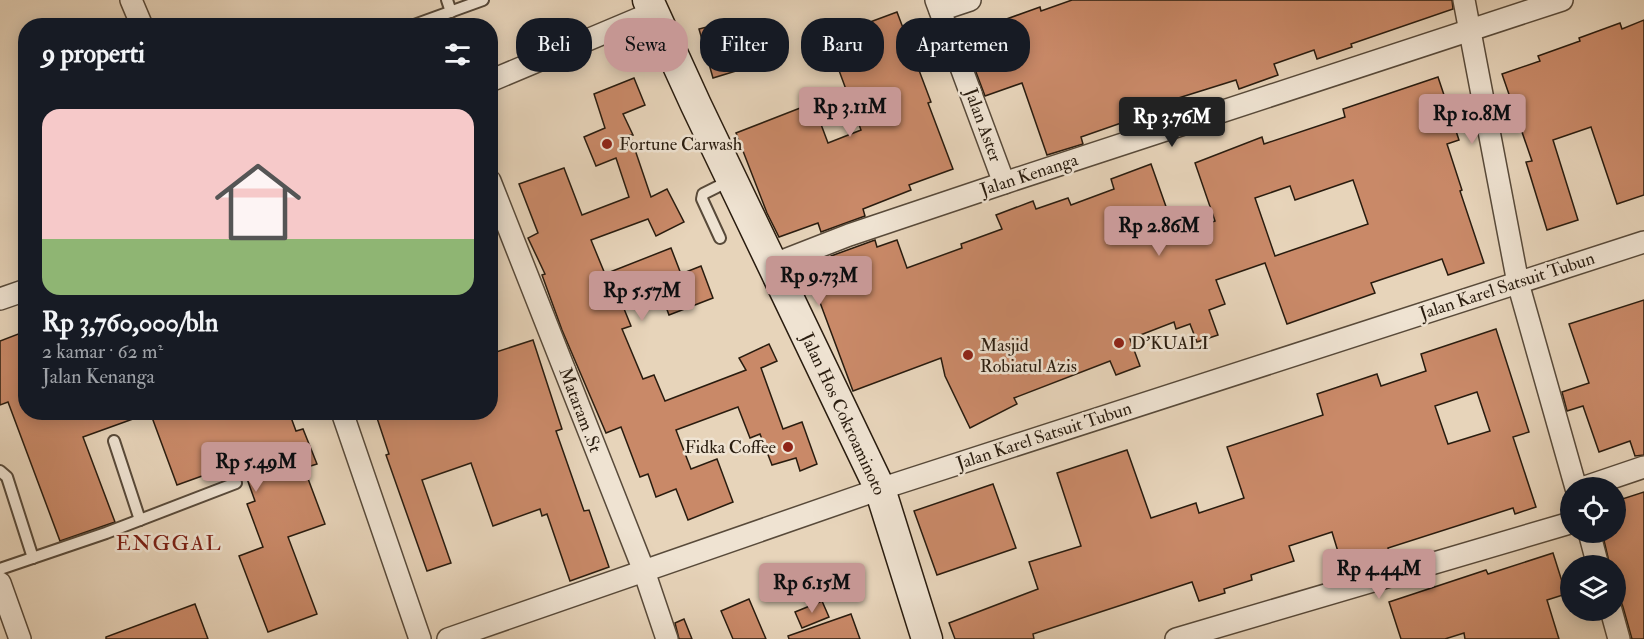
<!DOCTYPE html>
<html lang="id">
<meta charset="utf-8">
<style>
body{margin:0;font-family:"IM FELL Double Pica",serif;background:#242831;color:#f1f3f6;height:100vh;display:flex;flex-direction:column;font-size:22px;white-space:nowrap}
*{box-sizing:border-box;margin:0}
p{font-size:20px;color:#9ea1a6}
.icon{flex:none;width:33px;height:33px;fill:none;stroke:currentColor;stroke-width:2;stroke-linecap:round;stroke-linejoin:round}
.map{position:relative;flex:1;overflow:hidden}
.sheet{position:absolute;left:18px;top:18px;width:480px;height:402px;display:flex;flex-direction:column;background:#171b24;border-radius:24px;box-shadow:0 3px 15px #0003}
.sheet>*{flex:none}
.hud{position:absolute;left:516px;top:18px;width:570px;height:54px;display:flex;gap:12px}
.controls{position:absolute;left:1560px;top:477px;display:grid;gap:12px}
.controls a{display:grid;place-items:center;width:66px;height:66px;border-radius:50%;background:#171b24;box-shadow:0 3px 15px #0003;font-size:30px}
.price{position:absolute;translate:-50% -51px;padding:0 14px;border-radius:6px;background:#c59692;color:#111;font-size:20px;line-height:39px;filter:drop-shadow(0 2px 3px #0008)}
.price::after{content:'';position:absolute;left:50%;top:36px;width:18px;height:14px;margin-left:-9px;background:inherit;clip-path:polygon(0 0,100% 0,50% 100%)}
.price.on{background:#222;color:#fff}
ul{padding:0;list-style:none}
li{display:grid;align-content:center;gap:12px;height:318px;padding:0 24px}
li+li{border-top:2px solid #363941}
li span{display:grid;place-items:center;height:186px;border-radius:18px;color:#555}
li>.icon{margin-inline-start:auto}
span .icon{width:108px;height:108px;fill:#fffc;stroke-width:1}
li b{font-size:26px}
h2{display:flex;justify-content:space-between;align-items:center;height:72px;padding:0 24px;font-size:26px}
.chip{padding:0 21px;border-radius:24px;background:#171b24;box-shadow:0 3px 15px #0003;font-size:21px;line-height:54px}
.chip.on{background:#c59692;color:#111}
.map>svg:first-child{display:block}
</style>
<div class="map">
<svg width="1644" height="639" viewBox="0 0 1644 639">
<rect width="100%" height="100%" fill="#e7d4ba"/>
<filter id="stains"><feTurbulence type="fractalNoise" baseFrequency=".00333" numOctaves="4"/><feColorMatrix values="0 0 0 0 .2 0 0 0 0 .09 0 0 0 0 .02 0 0 0 .5 -.17"/></filter>
<radialGradient id="worn" r=".72"><stop offset=".6" stop-color="#630" stop-opacity="0"/><stop offset="1" stop-color="#630" stop-opacity=".3"/></radialGradient>
<g fill="#c98968" stroke="#291c0f" stroke-width="1.5" fill-rule="evenodd">
<polygon points="1072,0 1452,0 1453,9 1351,44 1352,47 1317,59 1314,50 1274,64 1278,75 1239,89 1236,80 1156,105 1160,118 1126,129 1124,122 1081,137 1083,144 1047,155 1022,83 985,96 962,35 1040,7 1041,11"/>
<polygon points="897,12 931,102 928,103 953,169 909,185 911,190 863,209 865,216 821,232 818,223 779,237 767,213 736,133 813,103 828,143 861,130 827,38"/>
<polygon points="734,20 749,67 713,78 699,29"/>
<polygon points="1644,20 1644,195 1617,204 1591,127 1553,140 1578,220 1547,230 1526,162 1532,161 1502,74 1540,61 1538,56 1580,41 1579,38 1620,23 1622,29"/>
<path d="M1438,77L1459,140L1447,144L1462,190L1460,191L1484,263L1448,275L1442,259L1371,283L1375,293L1287,324L1265,263L1216,280L1225,304L1209,310L1218,335L1197,342L1190,324L1176,329L1174,322L1130,339L1140,366L1116,375L1110,361L1014,398L1017,404L970,428L945,376L941,358L853,391L809,273L833,264L831,256L875,240L877,247L897,240L907,268L962,248L961,244L1002,229L996,215L1033,201L1036,209L1068,198L1071,205L1114,189L1111,179L1151,164L1176,235L1215,221L1195,163L1262,137L1264,144L1345,117L1343,109ZM1353,180L1368,224L1275,256L1255,198L1290,186L1295,200Z"/>
<polygon points="634,78 645,105 623,114 633,135 630,135 651,197 667,189 684,222 656,236 648,219 591,240 605,274 671,248 681,274 701,266 713,298 669,315 656,280 618,294 631,326 622,329 643,379 654,375 665,401 746,370 739,358 769,344 777,361 761,368 783,429 802,422 817,464 800,471 796,458 772,465 760,434 750,438 738,407 676,430 691,469 717,459 733,502 688,520 676,489 656,497 648,474 640,477 621,427 606,433 562,330 542,275 545,274 528,238 538,233 519,184 564,168 582,215 629,197 616,158 596,166 584,137 605,128 594,94"/>
<polygon points="1644,300 1644,455 1635,456 1630,441 1599,452 1583,406 1567,411 1562,392 1589,383 1569,324"/>
<path d="M1496,329L1529,432L1513,437L1536,507L1515,514L1513,508L1388,548L1389,553L1343,568L1332,532L1289,546L1294,561L1251,575L1252,580L1224,589L1225,593L1199,601L1192,582L1033,634L1034,639H955L949,623L1038,589L1029,562L1081,546L1057,473L1127,450L1151,518L1196,503L1199,513L1244,498L1227,447L1323,415L1317,394L1377,374L1381,386L1426,371L1421,354ZM1477,392L1490,431L1448,444L1435,406Z"/>
<polygon points="26,331 26,412 143,412 144,415 83,437 115,522 60,541 8,402 0,405 0,341"/>
<polygon points="533,340 562,429 556,431 584,511 589,510 609,567 570,581 547,514 542,516 540,509 493,526 471,463 422,480 451,563 427,571 386,455 389,454 375,412 490,412 490,354"/>
<polygon points="150,412 289,412 296,431 303,429 317,464 304,468 325,524 288,537 317,614 268,632 239,556 263,547 247,504 255,501 241,462 177,485"/>
<polygon points="993,484 1016,548 937,575 914,511"/>
<polygon points="1644,492 1644,639 1632,639 1623,607 1616,587 1616,566 1610,566 1602,532 1616,532 1616,501"/>
<polygon points="1553,553 1566,594 1547,600 1559,639 1465,639 1464,633 1445,639 1401,639 1389,602 1486,570 1488,574"/>
<polygon points="749,599 766,639 733,639 721,611"/>
<polygon points="822,601 829,617 802,628 795,612"/>
<polygon points="195,604 208,639 106,639 106,637"/>
<polygon points="851,614 860,639 789,639 788,636"/>
<polygon points="684,619 692,639 679,639 675,623"/>
</g>
<g fill="none" stroke-linecap="round" stroke-linejoin="round">
<g stroke="#584a3a" stroke-width="14">
<g id="lane">
<polyline points="447,0 451,12"/>
<polyline points="414,25 483,0"/>
<polyline points="720,238 702,199 703,194 729,181"/>
<polyline points="114,441 140,520"/>
<polyline points="0,471 7,477 33,558"/>
<polyline points="0,569 106,533 236,483"/>
</g>
</g>
<g stroke="#584a3a" stroke-width="24">
<g id="street">
<polyline points="131,0 142,26"/>
<polyline points="936,0 1004,183"/>
<polyline points="1464,0 1518,283 1576,488"/>
<polyline points="940,10 970,0"/>
<polyline points="490,81 654,12"/>
<polyline points="490,181 644,571 667,639"/>
<polyline points="772,265 849,235 1004,183 1562,0"/>
<polyline points="0,299 26,290"/>
<polyline points="342,412 420,639"/>
<polyline points="1582,488 1644,467"/>
<polyline points="1589,532 1598,566"/>
<polyline points="0,583 20,639"/>
<polyline points="1611,610 1619,639"/>
<polyline points="448,639 880,489 1644,242"/>
<polyline points="1176,639 1570,523"/>
</g>
</g>
<g stroke="#291c0f" stroke-width="33">
<polyline id="secondary" points="648,0 696,105 880,489 927,639"/>
</g>
<use href="#lane" stroke="#efe3d2" stroke-width="10"/>
<use href="#street" stroke="#efe3d2" stroke-width="21"/>
<use href="#secondary" stroke="#efe3d2" stroke-width="30"/>
</g>
<g fill="#8f2418" stroke="#efe3d2" stroke-width="2">
<circle cx="607" cy="144" r="6"/>
<circle cx="1119" cy="343" r="6"/>
<circle cx="968" cy="355" r="6"/>
<circle cx="788" cy="447" r="6"/>
</g>
<g text-anchor="middle" dominant-baseline="central" stroke-width="5" stroke-linejoin="round" paint-order="stroke">
<g font-size="18" fill="#291c0f" stroke="#efe3d2">
<text transform="translate(983 125) rotate(70)">Jalan Aster</text>
<text transform="translate(1029 175) rotate(-18)">Jalan Kenanga</text>
<text transform="translate(1507 286) rotate(-18)">Jalan Karel Satsuit Tubun</text>
<text transform="translate(580 410) rotate(69)">Mataram .St</text>
<text transform="translate(843 414) rotate(65)">Jalan Hos Cokroaminoto</text>
<text transform="translate(1044 436) rotate(-18)">Jalan Karel Satsuit Tubun</text>
</g>
<g font-size="18" fill="#291c0f" stroke="#efe3d2" text-anchor="start">
<text x="619" y="144">Fortune Carwash</text>
<text x="1131" y="343">D'KUALI</text>
<text x="980" y="345">Masjid<tspan x="980" dy="21">Robiatul Azis</tspan></text>
<text x="776" y="447" text-anchor="end">Fidka Coffee</text>
</g>
<g font-size="21" letter-spacing="1.5" fill="#7a1f14" stroke="#efe3d2">
<text x="169" y="543">ENGGAL</text>
</g>
</g>
<rect width="100%" height="100%" filter="url(#stains)"/>
<rect width="100%" height="100%" fill="url(#worn)"/>
</svg>
<div class="controls">
<a><svg class="icon" aria-label="locate" viewBox="0 0 24 24"><circle cx="12" cy="12" r="6"/><path d="M12 2v4M12 18v4M2 12h4M18 12h4"/></svg></a>
<a><svg class="icon" aria-label="layers" viewBox="0 0 24 24"><path d="M12 4l9 5-9 5-9-5zM3 14l9 5 9-5"/></svg></a>
</div>
<b class="price" style="left:850px;top:138px">Rp 3.11M</b>
<b class="price" style="left:1472px;top:145px">Rp 10.8M</b>
<b class="price on" style="left:1172px;top:148px">Rp 3.76M</b>
<b class="price" style="left:1159px;top:257px">Rp 2.86M</b>
<b class="price" style="left:819px;top:307px">Rp 9.73M</b>
<b class="price" style="left:642px;top:322px">Rp 5.57M</b>
<b class="price" style="left:256px;top:493px">Rp 5.49M</b>
<b class="price" style="left:1379px;top:600px">Rp 4.44M</b>
<b class="price" style="left:812px;top:614px">Rp 6.15M</b>
<div class="hud">
<a class="chip">Beli</a>
<a class="chip on">Sewa</a>
<a class="chip">Filter</a>
<a class="chip">Baru</a>
<a class="chip">Apartemen</a>
</div>
<section class="sheet">
<h2>9 properti<svg class="icon" aria-label="filters" viewBox="0 0 24 24"><path d="M4 7h16M4 17h16"/><circle cx="9" cy="7" r="2"/><circle cx="15" cy="17" r="2"/></svg></h2>
<ul>
<li><span style="background:linear-gradient(#f6c9c9 70%,#8fb573 0)"><svg class="icon" aria-label="home" viewBox="0 0 24 24"><path d="M3 11l9-7 9 7M6 9v11h12V9"/></svg></span><div><b>Rp 3,760,000/bln</b><p>2 kamar · 62 m²</p><p>Jalan Kenanga</p></div></li>
</ul>
</section>
</div>
